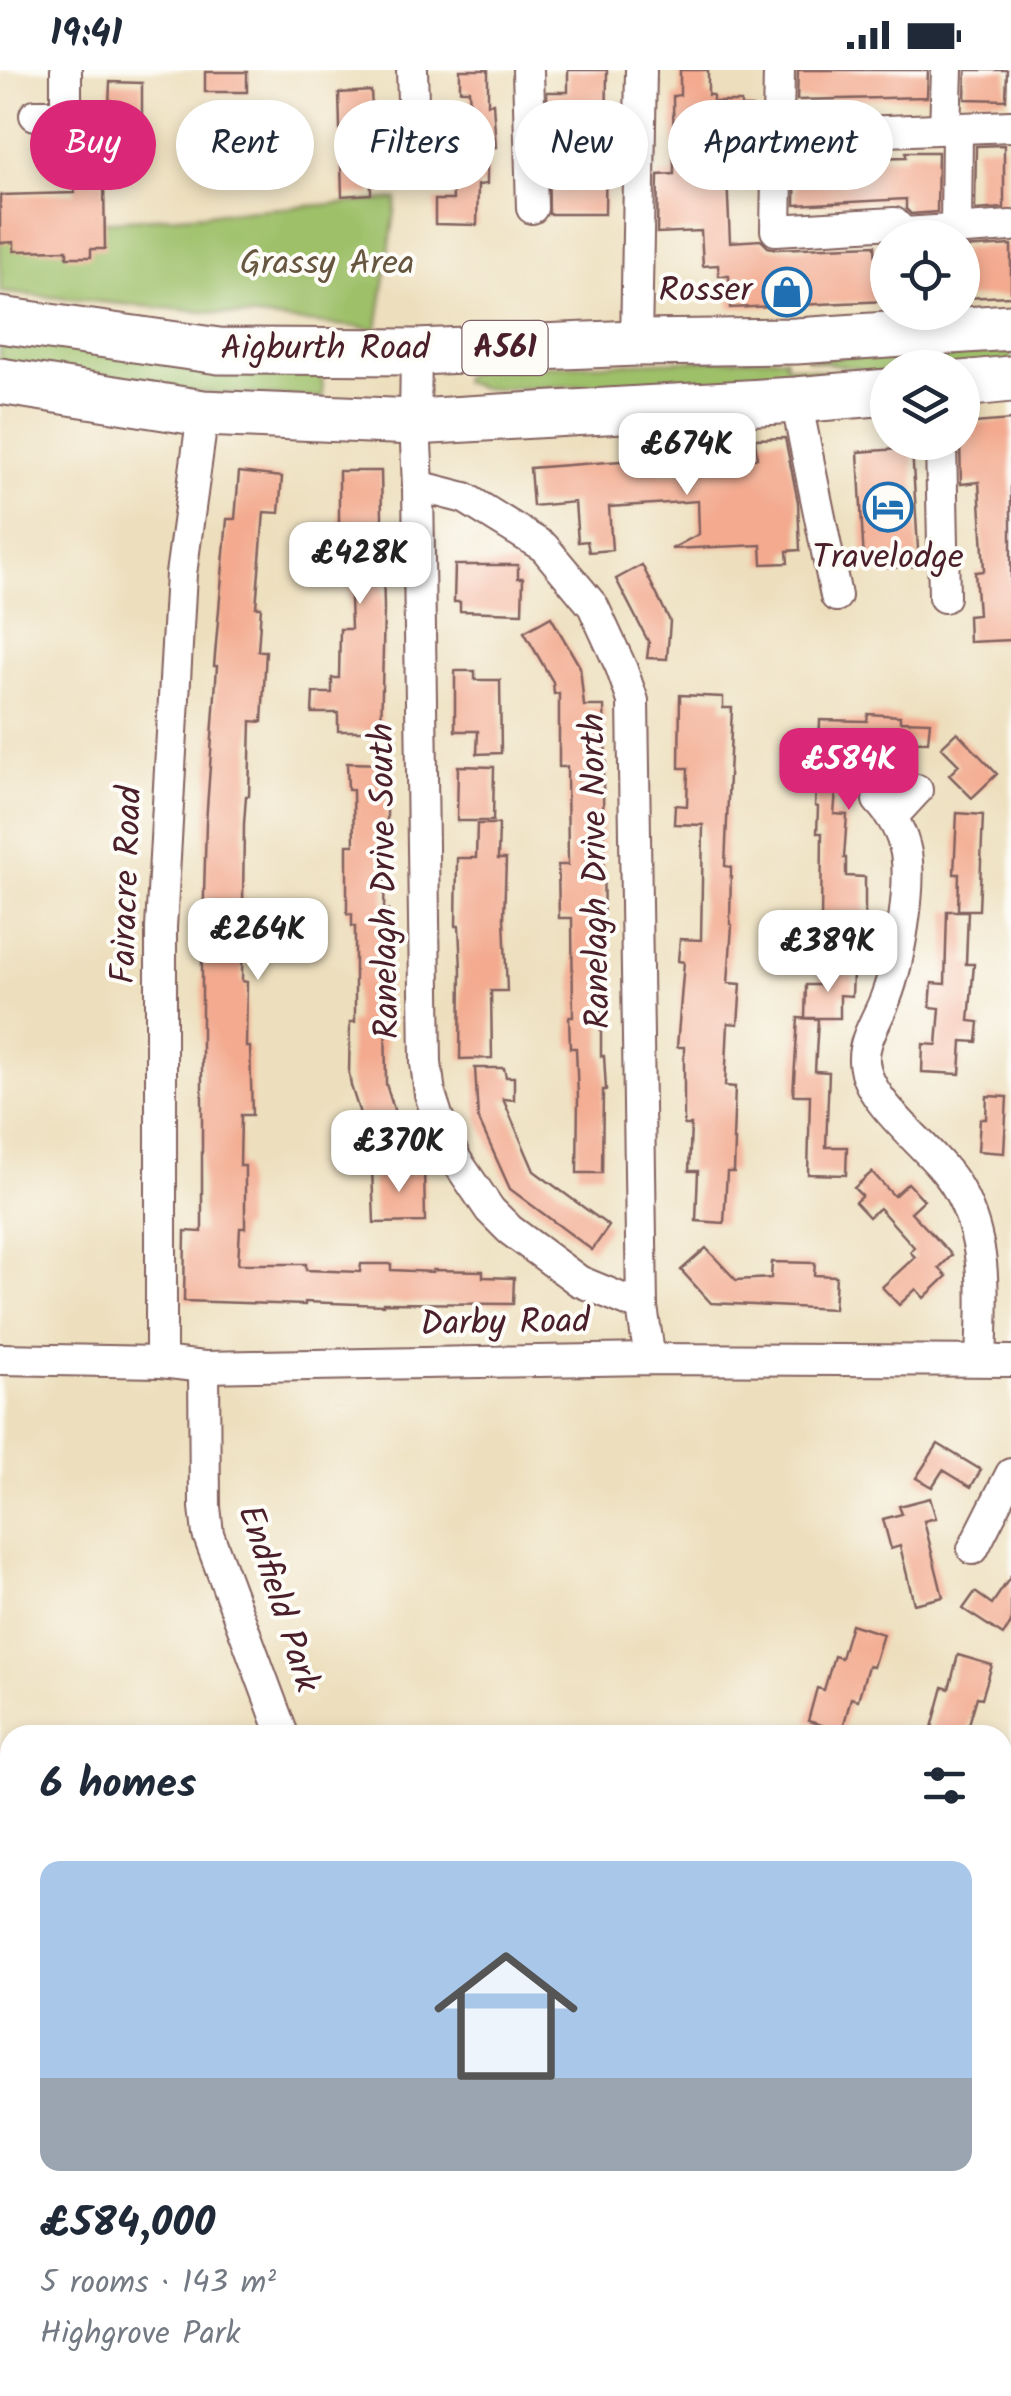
<!DOCTYPE html>
<meta charset="utf-8">
<style>
body{margin:0;font-family:Kalam,sans-serif;background:#f6f6f7;color:#1f2937;height:100vh;display:flex;flex-direction:column;font-size:38px;white-space:nowrap}
*{box-sizing:border-box;margin:0}
p{font-size:32px;color:#747a83}
.icon{flex:none;width:55px;height:55px;fill:none;stroke:currentColor;stroke-width:2;stroke-linecap:round;stroke-linejoin:round}
.map{position:relative;flex:1;overflow:hidden}
.drawer{position:absolute;left:0px;top:1655px;width:1012px;height:672px;display:flex;flex-direction:column;background:#fff;border-radius:30px 30px 0 0;box-shadow:0 5px 15px #0003}
.drawer>*{flex:none}
.hud{position:absolute;left:30px;top:30px;width:952px;height:90px;display:flex;gap:20px}
.buttons{position:absolute;left:870px;top:150px;display:grid;gap:20px}
.buttons a{display:grid;place-items:center;width:110px;height:110px;border-radius:50%;background:#fff;box-shadow:0 5px 15px #0003;font-size:50px}
.price{position:absolute;translate:-50% -85px;padding:0 22px;border-radius:20px;background:#fff;color:#222;font-size:32px;line-height:65px;filter:drop-shadow(0 2px 5px #0008)}
.price::after{content:'';position:absolute;left:50%;top:60px;width:30px;height:22px;margin-left:-15px;background:inherit;clip-path:polygon(0 0,100% 0,50% 100%)}
.price.active{background:#db2777;color:#fff}
ul{padding:0;list-style:none}
li{display:grid;align-content:center;gap:20px;height:530px;padding:0 40px}
li+li{border-top:2px solid #e0e1e3}
li span{display:grid;place-items:center;height:310px;border-radius:20px;color:#555}
li>.icon{margin-inline-start:auto}
span .icon{width:180px;height:180px;fill:#fffc;stroke-width:1}
li b{font-size:42px}
h2{display:flex;justify-content:space-between;align-items:center;height:120px;padding:0 40px;font-size:42px}
.tag{padding:0 35px;border-radius:45px;background:#fff;box-shadow:0 5px 15px #0003;font-size:35px;line-height:90px}
.tag.active{background:#db2777;color:#fff}
.status{display:flex;justify-content:space-between;align-items:center;height:70px;padding:0 50px;background:#fff;direction:ltr}
.status svg{height:28px;fill:currentColor}
.map>svg:first-child{display:block}
</style>
<div class="status"><b>19:41</b><svg viewBox="0 0 49 12"><path d="M0 12V9h3v3zM5 12V6h3v6zM10 12V3h3v9zM15 12V0h3v12zM26 1h20v11H26zM47 4h2v5h-2z"/></svg></div>
<div class="map">
<svg width="1011" height="2326" viewBox="0 0 1011 2326">
<rect width="100%" height="100%" fill="#fdfcf7"/>
<filter id="ink" filterUnits="userSpaceOnUse"><feTurbulence type="fractalNoise" baseFrequency=".01" numOctaves="2"/><feDisplacementMap in="SourceGraphic" scale="20" xChannelSelector="R" yChannelSelector="G"/><feConvolveMatrix kernelMatrix="1 2 1 2 8 2 1 2 1" color-interpolation-filters="sRGB"/></filter>
<filter id="wash" filterUnits="userSpaceOnUse"><feTurbulence type="fractalNoise" baseFrequency=".0048" numOctaves="4" result="noise"/><feDisplacementMap in="SourceGraphic" scale="40" xChannelSelector="R" yChannelSelector="G"/><feGaussianBlur stdDeviation="2.25" result="paint"/><feColorMatrix in="noise" values="0 0 0 0 0 0 0 0 0 0 0 0 0 0 0 0 0 1.4 0 .05"/><feComposite in="paint" operator="in"/></filter>
<g filter="url(#wash)">
<rect width="100%" height="100%" fill="#eddfbd"/>
<g fill="#9ec069" stroke="#74704a" stroke-width="2.5">
<polygon points="397,129 377,259 0,222 0,160"/>
<polygon points="0,270 322,298 323,328 196,322 0,295"/>
<polygon points="1011,277 1011,298 888,298 887,309 875,302 806,289"/>
<polygon points="785,287 786,295 853,306 704,318 605,315 498,319 482,318 463,312 462,306 481,299"/>
</g>
<g id="blocks">
<g fill="#f3aa8f">
<polygon points="460,0 488,0 488,34 493,33 496,77 473,79 469,20 460,20"/>
<polygon points="568,0 607,0 605,144 549,144 547,22 568,22"/>
<polygon points="680,0 708,0 708,25 713,25 713,32 741,32 741,37 752,37 752,50 744,61 725,62 730,172 761,170 768,177 777,179 875,175 876,196 888,196 888,231 730,238 729,206 719,206 718,195 703,196 701,161 657,163 658,105 674,104 673,26 680,25"/>
<polygon points="798,0 928,0 927,27 797,30"/>
<polygon points="966,0 1007,0 1006,30 965,29"/>
<rect x="205" y="2" width="42" height="20"/>
<polygon points="110,12 142,13 142,68 112,68 111,80 92,81 91,61 108,61"/>
<polygon points="371,21 376,115 371,116 371,124 342,126 339,23"/>
<polygon points="1004,75 1004,138 975,140 976,76"/>
<polygon points="906,82 938,82 937,142 911,144 906,139 906,129 795,135 796,90 906,87"/>
<polygon points="487,89 487,114 478,115 477,155 435,154 435,130 453,130 452,106 463,106 462,90"/>
<polygon points="74,110 104,110 105,179 91,179 91,187 67,187 67,180 14,181 14,172 0,173 0,125 75,123"/>
<polygon points="1011,175 1011,226 962,228 962,178"/>
<polygon points="1011,350 1011,570 969,572 968,546 978,545 975,502 984,501 979,412 961,414 960,372 962,372 962,354"/>
<polygon points="785,368 798,432 800,480 787,481 788,493 762,494 761,475 671,479 699,464 698,431 609,437 612,480 589,482 587,471 578,472 575,432 533,436 530,398 660,388 660,403 696,401 696,391 757,388 755,369"/>
<polygon points="912,378 919,496 886,498 886,492 864,493 858,382"/>
<polygon points="339,401 381,401 384,538 381,661 338,661 338,643 312,643 313,623 332,623 332,608 339,608 340,559 351,559 349,497 339,497"/>
<polygon points="239,402 282,407 279,443 264,442 256,537 261,537 258,581 266,581 262,652 251,651 249,726 246,726 244,754 242,911 247,912 246,977 250,977 252,1045 241,1045 240,1096 245,1096 245,1158 240,1158 238,1194 306,1194 306,1200 360,1202 361,1194 391,1194 391,1200 433,1202 433,1200 483,1201 483,1207 514,1208 513,1234 383,1233 383,1235 305,1232 305,1235 184,1231 185,1161 202,1162 202,894 206,753 217,596 214,596 227,449 235,449"/>
<polygon points="455,495 518,495 518,508 523,508 522,543 460,541 460,532 454,532"/>
<polygon points="642,495 670,551 667,589 647,588 649,573 616,509"/>
<polygon points="551,547 580,597 584,636 604,636 606,696 603,696 604,929 601,929 601,986 604,986 606,1020 603,1020 602,1103 577,1103 578,1028 576,978 570,978 569,947 573,947 572,848 559,848 558,795 568,795 567,697 559,697 559,623 554,624 553,612 524,562"/>
<polygon points="455,601 475,601 475,610 500,610 501,683 477,684 478,661 455,661"/>
<polygon points="680,625 723,627 723,638 732,638 725,796 731,797 730,854 732,855 728,913 741,914 738,954 728,953 725,1016 735,1017 733,1070 735,1070 734,1102 727,1102 724,1153 696,1151 698,1101 689,1101 691,1055 684,1055 684,977 677,977 684,892 678,891 680,869 701,870 703,755 674,754 675,735 687,736 688,698 679,698"/>
<polygon points="868,644 900,646 900,651 930,652 928,672 891,671 890,678 840,676 834,744 847,745 844,788 846,788 846,806 865,807 865,866 830,865 830,853 821,853 822,763 817,763 818,737 815,736 816,718 818,718 820,650 867,651"/>
<polygon points="957,662 997,704 972,728 949,705 959,695 941,677"/>
<polygon points="347,693 384,694 384,724 387,724 387,802 385,802 384,840 388,840 388,933 385,933 386,1014 400,1059 368,1069 351,1016 349,1003 350,952 355,952 355,856 352,856 352,844 347,844 347,775 354,775 353,720 348,720"/>
<polygon points="458,696 494,697 493,751 457,751"/>
<polygon points="957,743 983,745 979,840 958,840 959,804 954,804"/>
<polygon points="477,754 499,754 498,789 506,789 504,848 507,921 491,921 492,988 460,989 461,900 459,856 456,856 457,788 476,788"/>
<polygon points="947,841 968,841 966,894 974,894 969,951 979,952 977,972 962,971 960,1004 922,1002 923,974 937,975 940,938 930,937 932,913 945,914"/>
<polygon points="820,903 853,903 852,926 840,925 840,948 805,948 806,915 820,915"/>
<polygon points="798,948 818,949 815,1001 829,1002 826,1077 847,1077 846,1105 808,1104 810,1025 793,1025"/>
<polygon points="475,998 504,998 506,1007 514,1007 514,1030 503,1029 534,1101 609,1156 592,1180 510,1119 478,1048"/>
<polygon points="987,1026 1007,1027 1004,1083 978,1081 980,1049 986,1049"/>
<polygon points="424,1096 425,1152 374,1153 372,1098"/>
<polygon points="872,1102 894,1126 908,1113 924,1130 911,1142 952,1185 939,1198 947,1206 924,1228 916,1219 899,1235 882,1217 915,1187 910,1182 914,1177 879,1138 869,1147 855,1132 862,1126 854,1118"/>
<polygon points="706,1178 736,1210 771,1208 772,1192 815,1193 814,1205 836,1206 834,1239 711,1233 681,1200"/>
<polygon points="938,1374 981,1400 971,1417 943,1400 932,1417 916,1408"/>
<polygon points="930,1428 936,1448 924,1451 943,1527 914,1534 900,1476 891,1479 883,1449 902,1444 899,1436"/>
<polygon points="1011,1506 1011,1553 1003,1565 963,1539 975,1522 992,1534"/>
<polygon points="851,1554 883,1564 873,1597 868,1596 858,1630 851,1628 842,1661 808,1651 817,1618 824,1620 834,1586 841,1588"/>
<polygon points="958,1585 992,1595 982,1628 977,1627 967,1661 962,1660 960,1665 930,1665 943,1617 949,1619"/>
</g>
</g>
</g>
<g filter="url(#ink)">
<use href="#blocks" fill-opacity="0" stroke="#83625e" stroke-width="2.5"/>
<g fill="none" stroke-linecap="round" stroke-linejoin="round">
<g stroke="#83625e" stroke-width="34">
<g id="minor">
<polyline points="66,0 66,69"/>
<polyline points="412,0 415,93"/>
<polyline points="528,0 532,138"/>
<polyline points="779,0 776,160 894,153 904,163 1011,156"/>
<polyline points="35,45 66,45"/>
<polyline points="414,58 450,57"/>
<polyline points="945,59 947,0"/>
<polyline points="762,66 1011,56"/>
<polyline points="956,161 957,59"/>
<polyline points="636,273 641,0"/>
<polyline points="416,282 415,352 418,416 426,993 430,1024 442,1061 456,1090 490,1140 510,1160 579,1211 642,1237"/>
<polyline points="796,330 836,526"/>
<polyline points="941,372 944,527"/>
<polyline points="418,416 465,428 544,477 593,536 621,597 633,631 642,1237 650,1289"/>
<path d="M878,730C892,745 902,762 906,783C912,818 899,893 886,927C879,947 863,969 864,991C866,1035 936,1079 958,1119C989,1174 983,1230 981,1290"/>
<polyline points="893,746 917,720"/>
<polyline points="0,1289 161,1292 204,1297 650,1289 1011,1291"/>
<polyline points="161,1292 161,858 181,504 203,343"/>
<polyline points="204,1297 205,1437 208,1464 283,1665"/>
<polyline points="973,1479 1011,1404"/>
<polyline points="1002,1724 1011,1707"/>
<polyline points="0,1996 10,1996"/>
<polyline points="1002,2030 1011,2034"/>
<polyline points="0,2264 10,2264"/>
<polyline points="1002,2309 1011,2311"/>
<polyline points="700,2326 702,2318"/>
<polyline points="927,2326 929,2318"/>
</g>
</g>
<g stroke="#83625e" stroke-width="49">
<g id="highway">
<polyline points="0,250 219,281 416,282 636,273 796,271 1011,257"/>
<polyline points="0,311 203,343 415,352 796,330 888,322"/>
<polyline points="962,314 1011,309"/>
</g>
</g>
<use href="#minor" stroke="#fff" stroke-width="30"/>
<use href="#highway" stroke="#fff" stroke-width="45"/>
</g>
</g>
<defs>
<g id="shop-ring" transform="scale(2.5)"><circle r="9.5" fill="#fdfcf7" stroke="#1f6fb2" stroke-width="1.5"/><path d="M-5-2.5h2.3a2.7 3.5 0 0 1 5.4 0H5L5.5 6h-11ZM-1.5-2.5h3a1.5 2.3 0 0 0-3 0Z" fill="#1f6fb2"/></g>
<g id="hotel-ring" transform="scale(2.5)"><circle r="9.5" fill="#fdfcf7" stroke="#1f6fb2" stroke-width="1.5"/><path d="M-6-4.5h1.5V1H6V5H4.5V3h-9V5H-6ZM-4 0a1.8 1.8 0 1 1 3.6 0ZM.5 0V-2.5h3Q6-2.5 6 0Z" fill="#1f6fb2"/></g>
</defs>
<g fill-rule="evenodd">
<use href="#shop-ring" x="787" y="222"/>
<use href="#hotel-ring" x="888" y="437"/>
</g>
<g text-anchor="middle" dominant-baseline="central" stroke-width="8" stroke-linejoin="round" paint-order="stroke">
<rect fill="#fdfcf7" stroke="#806168" stroke-width="2.5" x="462.5" y="251" width="85" height="54" rx="8"/>
<g font-size="32" font-weight="bold" fill="#4a1f2b">
<text x="505" y="278">A561</text>
</g>
<g font-size="35" fill="#675741" stroke="#fdfcf7">
<text x="327" y="195">Grassy Area</text>
</g>
<g font-size="35" fill="#4a1f2b" stroke="#fdfcf7" text-anchor="end">
<text x="752" y="222">Rosser</text>
<text x="888" y="489" text-anchor="middle">Travelodge</text>
</g>
<g font-size="35" fill="#4a1f2b" stroke="#fdfcf7">
<text x="325" y="280">Aigburth Road</text>
<text transform="translate(597 801) rotate(-91)">Ranelagh Drive North</text>
<text transform="translate(386 811) rotate(-91)">Ranelagh Drive South</text>
<text transform="translate(128 815) rotate(-88)">Fairacre Road</text>
<text transform="translate(505 1254) rotate(-1)">Darby Road</text>
<text transform="translate(277 1529) rotate(72)">Endfield Park</text>
</g>
</g>
</svg>
<div class="buttons">
<a><svg class="icon" aria-label="locate" viewBox="0 0 24 24"><circle cx="12" cy="12" r="6"/><path d="M12 2v4M12 18v4M2 12h4M18 12h4"/></svg></a>
<a><svg class="icon" aria-label="layers" viewBox="0 0 24 24"><path d="M12 4l9 5-9 5-9-5zM3 14l9 5 9-5"/></svg></a>
</div>
<b class="price" style="left:687px;top:428px">£674K</b>
<b class="price" style="left:360px;top:537px">£428K</b>
<b class="price active" style="left:849px;top:743px">£584K</b>
<b class="price" style="left:258px;top:913px">£264K</b>
<b class="price" style="left:828px;top:925px">£389K</b>
<b class="price" style="left:399px;top:1125px">£370K</b>
<div class="hud">
<a class="tag active">Buy</a>
<a class="tag">Rent</a>
<a class="tag">Filters</a>
<a class="tag">New</a>
<a class="tag">Apartment</a>
</div>
<section class="drawer">
<h2>6 homes<svg class="icon" aria-label="filters" viewBox="0 0 24 24"><path d="M4 7h16M4 17h16"/><circle cx="9" cy="7" r="2"/><circle cx="15" cy="17" r="2"/></svg></h2>
<ul>
<li><span style="background:linear-gradient(#a9c7e8 70%,#9aa5b1 0)"><svg class="icon" aria-label="home" viewBox="0 0 24 24"><path d="M3 11l9-7 9 7M6 9v11h12V9"/></svg></span><div><b>£584,000</b><p>5 rooms · 143 m²</p><p>Highgrove Park</p></div></li>
</ul>
</section>
</div>
